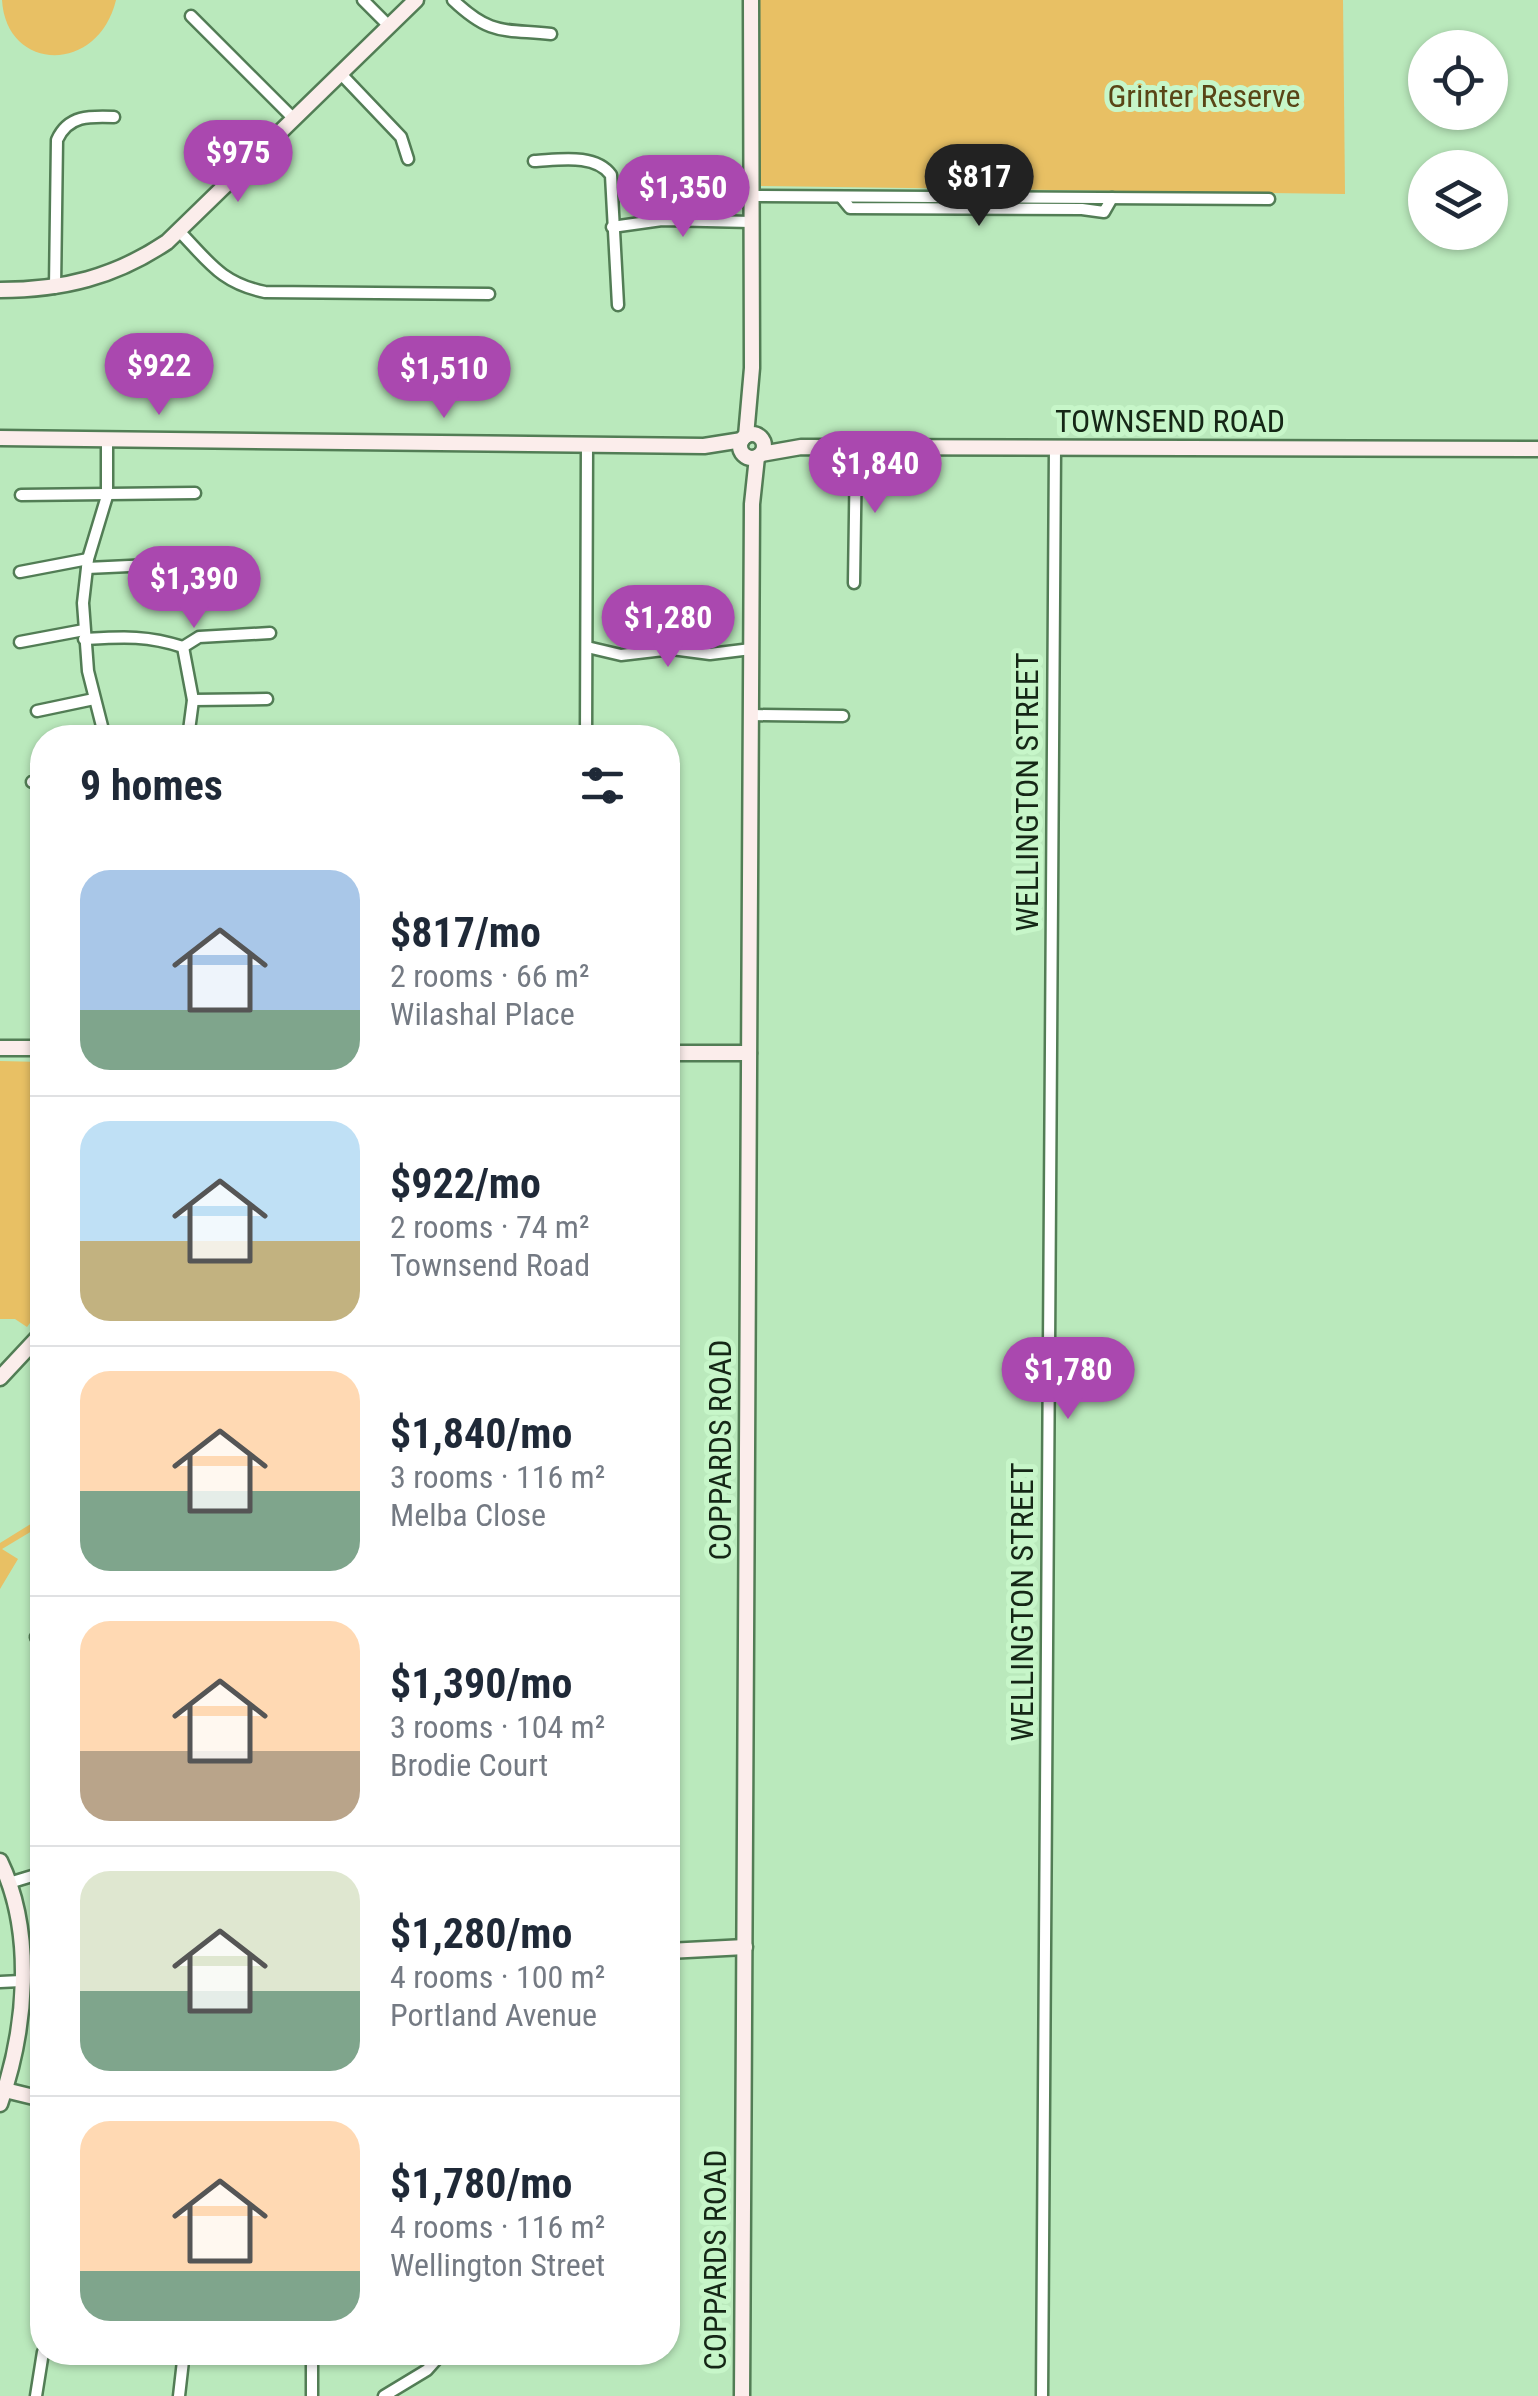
<!DOCTYPE html>
<meta charset="utf-8">
<style>
body{margin:0;font-family:"Roboto Condensed",sans-serif;background:#f6f6f7;color:#1f2937;height:100vh;display:flex;flex-direction:column;font-size:38px;white-space:nowrap}
*{box-sizing:border-box;margin:0}
p{font-size:32px;color:#747a83}
.icon{flex:none;width:55px;height:55px;fill:none;stroke:currentColor;stroke-width:2;stroke-linecap:round;stroke-linejoin:round}
.map{position:relative;flex:1;overflow:hidden}
.panel{position:absolute;left:30px;top:725px;width:650px;height:1640px;display:flex;flex-direction:column;background:#fff;border-radius:40px;box-shadow:0 2px 8px #0004}
.panel>*{flex:none}
.buttons{position:absolute;left:1408px;top:30px;display:grid;gap:20px}
.buttons a{display:grid;place-items:center;width:100px;height:100px;border-radius:50%;background:#fff;box-shadow:0 2px 8px #0004;font-size:50px}
.price{position:absolute;translate:-50% -85px;padding:0 22px;border-radius:35px;background:#aa48af;color:#fff;font-size:32px;line-height:65px;filter:drop-shadow(0 2px 5px #0008)}
.price::after{content:'';position:absolute;left:50%;top:60px;width:30px;height:22px;margin-left:-15px;background:inherit;clip-path:polygon(0 0,100% 0,50% 100%)}
.price.on{background:#222;color:#fff}
ul{padding:0;list-style:none}
li{display:flex;align-items:center;gap:30px;height:250px;padding:0 50px}
li+li{border-top:2px solid #e0e1e3}
li span{display:grid;place-items:center;flex:none;width:280px;height:200px;border-radius:30px;color:#555}
li>.icon{margin-inline-start:auto}
span .icon{width:120px;height:120px;fill:#fffc;stroke-width:1}
li b{font-size:42px}
h2{display:flex;justify-content:space-between;align-items:center;height:120px;padding:0 50px;font-size:42px}
.map>svg:first-child{display:block}
</style>
<div class="map">
<svg width="1538" height="2396" viewBox="0 0 1538 2396">
<rect width="100%" height="100%" fill="#bae9bc"/>
<g fill="#e8c064">
<path d="M2,0H116C98,75 6,72 2,0Z"/>
<polygon points="760,0 1343,0 1345,194 760,186"/>
<polygon points="0,1061 42,1062 42,1307 27,1327 15,1319 0,1319"/>
<polygon points="42,1517 42,1525 2,1549 18,1559 0,1589 0,1543"/>
</g>
<g fill="none" stroke-linecap="round" stroke-linejoin="round">
<g stroke="#527d55" stroke-width="15">
<g id="street">
<polyline points="363,0 389,26"/>
<path d="M453,0C491,36 503,29 551,34"/>
<polyline points="191,16 294,119"/>
<polyline points="341,74 401,137 408,159"/>
<path d="M534,161C558,160 595,153 611,175L618,305"/>
<polyline points="752,196 1269,199"/>
<polyline points="841,197 850,208 1082,209 1104,212 1112,198"/>
<polyline points="612,227 662,220 751,222"/>
<path d="M179,231C209,262 221,283 265,292L489,294"/>
<path d="M55,288L57,140C68,115 90,116 114,117"/>
<polyline points="21,495 195,493"/>
<polyline points="87,568 193,563"/>
<polyline points="20,572 88,559"/>
<polyline points="854,583 856,448"/>
<path d="M84,639C122,637 146,635 183,647L193,700L188,738"/>
<polyline points="20,642 84,630"/>
<polyline points="183,647 199,637 270,633"/>
<polyline points="587,647 621,655 672,649 710,654 751,649"/>
<polyline points="193,700 267,699"/>
<polyline points="37,711 94,699"/>
<polyline points="751,715 843,716"/>
<polyline points="189,734 205,738"/>
<polyline points="105,738 88,671 83,603 88,559 107,496 107,439"/>
<polyline points="586,738 587,444"/>
<polyline points="32,782 42,781"/>
<polyline points="36,1637 42,1642"/>
<polyline points="9,1883 42,1873"/>
<polyline points="0,1982 21,1981"/>
<polyline points="36,2396 43,2352"/>
<polyline points="179,2396 184,2352"/>
<polyline points="312,2396 312,2352"/>
<polyline points="384,2396 427,2370 443,2352"/>
<polyline points="1042,2396 1055,448"/>
</g>
</g>
<g stroke="#527d55" stroke-width="19">
<g id="secondary">
<path d="M0,290C63,290 115,277 167,242L416,0"/>
<circle cx="752" cy="446" r="12"/>
<polyline points="746,436 752,368 751,0"/>
<polyline points="0,438 704,446 742,440"/>
<polyline points="761,454 801,447 1538,449"/>
<polyline points="0,1048 42,1048"/>
<polyline points="668,1053 749,1053"/>
<polyline points="0,1378 42,1333"/>
<path d="M0,1861C35,1933 26,2030 0,2104"/>
<polyline points="668,1951 745,1947"/>
<polyline points="5,2090 42,2099"/>
<polyline points="742,2396 752,504 757,457"/>
</g>
</g>
<use href="#street" stroke="#fff" stroke-width="10"/>
<use href="#secondary" stroke="#fbedeb" stroke-width="14"/>
</g>
<g text-anchor="middle" dominant-baseline="central" stroke-width="10" stroke-linejoin="round" paint-order="stroke">
<g font-size="32" fill="#594516" stroke="#c7f6c9">
<text x="1204" y="96">Grinter Reserve</text>
</g>
<g font-size="32" fill="#152716" stroke="#c7f6c9">
<text x="1170" y="421">TOWNSEND ROAD</text>
<text transform="translate(1027 792) rotate(-90)">WELLINGTON STREET</text>
<text transform="translate(720 1450) rotate(-90)">COPPARDS ROAD</text>
<text transform="translate(1022 1602) rotate(-90)">WELLINGTON STREET</text>
<text transform="translate(715 2260) rotate(-90)">COPPARDS ROAD</text>
</g>
</g>
</svg>
<div class="buttons">
<a><svg class="icon" aria-label="locate" viewBox="0 0 24 24"><circle cx="12" cy="12" r="6"/><path d="M12 2v4M12 18v4M2 12h4M18 12h4"/></svg></a>
<a><svg class="icon" aria-label="layers" viewBox="0 0 24 24"><path d="M12 4l9 5-9 5-9-5zM3 14l9 5 9-5"/></svg></a>
</div>
<b class="price" style="left:238px;top:205px">$975</b>
<b class="price on" style="left:979px;top:229px">$817</b>
<b class="price" style="left:683px;top:240px">$1,350</b>
<b class="price" style="left:159px;top:418px">$922</b>
<b class="price" style="left:444px;top:421px">$1,510</b>
<b class="price" style="left:875px;top:516px">$1,840</b>
<b class="price" style="left:194px;top:631px">$1,390</b>
<b class="price" style="left:668px;top:670px">$1,280</b>
<b class="price" style="left:1068px;top:1422px">$1,780</b>
<section class="panel">
<h2>9 homes<svg class="icon" aria-label="filters" viewBox="0 0 24 24"><path d="M4 7h16M4 17h16"/><circle cx="9" cy="7" r="2"/><circle cx="15" cy="17" r="2"/></svg></h2>
<ul>
<li><span style="background:linear-gradient(#a9c7e8 70%,#7fa58c 0)"><svg class="icon" aria-label="home" viewBox="0 0 24 24"><path d="M3 11l9-7 9 7M6 9v11h12V9"/></svg></span><div><b>$817/mo</b><p>2 rooms · 66 m²</p><p>Wilashal Place</p></div></li>
<li><span style="background:linear-gradient(#bfe0f5 60%,#c2b280 0)"><svg class="icon" aria-label="home" viewBox="0 0 24 24"><path d="M3 11l9-7 9 7M6 9v11h12V9"/></svg></span><div><b>$922/mo</b><p>2 rooms · 74 m²</p><p>Townsend Road</p></div></li>
<li><span style="background:linear-gradient(#ffd9b3 60%,#7fa58c 0)"><svg class="icon" aria-label="home" viewBox="0 0 24 24"><path d="M3 11l9-7 9 7M6 9v11h12V9"/></svg></span><div><b>$1,840/mo</b><p>3 rooms · 116 m²</p><p>Melba Close</p></div></li>
<li><span style="background:linear-gradient(#ffd9b3 65%,#b9a48a 0)"><svg class="icon" aria-label="home" viewBox="0 0 24 24"><path d="M3 11l9-7 9 7M6 9v11h12V9"/></svg></span><div><b>$1,390/mo</b><p>3 rooms · 104 m²</p><p>Brodie Court</p></div></li>
<li><span style="background:linear-gradient(#dfe7d0 60%,#7fa58c 0)"><svg class="icon" aria-label="home" viewBox="0 0 24 24"><path d="M3 11l9-7 9 7M6 9v11h12V9"/></svg></span><div><b>$1,280/mo</b><p>4 rooms · 100 m²</p><p>Portland Avenue</p></div></li>
<li><span style="background:linear-gradient(#ffd9b3 75%,#7fa58c 0)"><svg class="icon" aria-label="home" viewBox="0 0 24 24"><path d="M3 11l9-7 9 7M6 9v11h12V9"/></svg></span><div><b>$1,780/mo</b><p>4 rooms · 116 m²</p><p>Wellington Street</p></div></li>
</ul>
</section>
</div>
